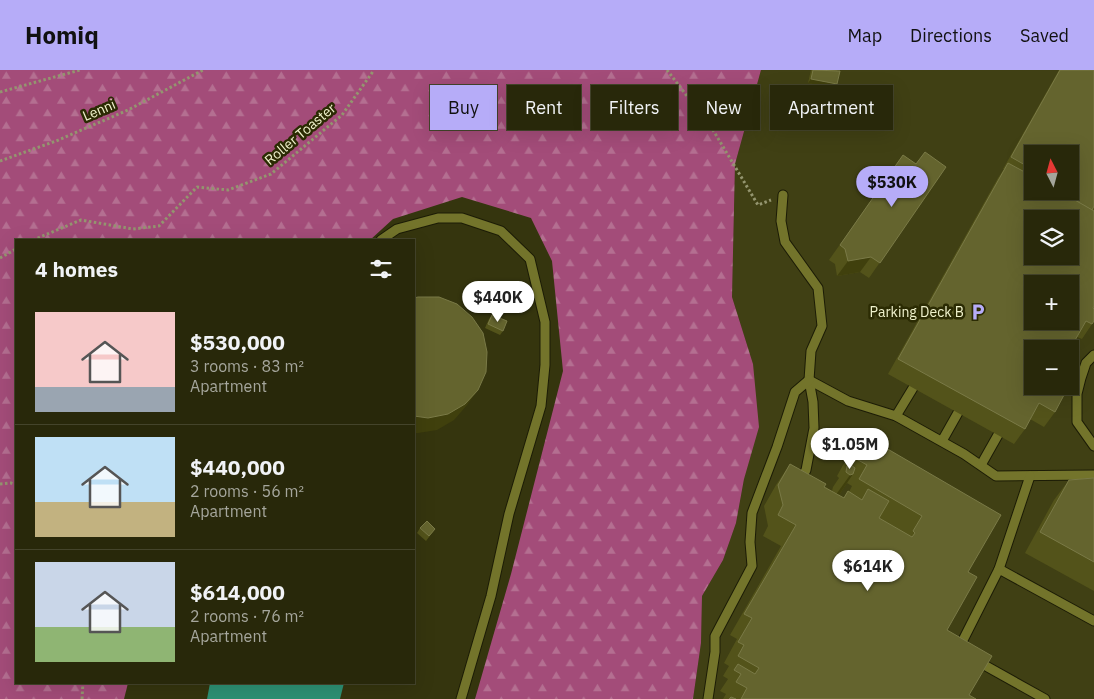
<!DOCTYPE html>
<meta charset="utf-8">
<style>
body{margin:0;font-family:"IBM Plex Sans",sans-serif;background:#343418;color:#f1f3f6;height:100vh;display:flex;flex-direction:column;font-size:19px;white-space:nowrap}
*{box-sizing:border-box;margin:0}
p{font-size:16px;color:#a5a69c}
.icon{flex:none;width:28px;height:28px;fill:none;stroke:currentColor;stroke-width:2;stroke-linecap:round;stroke-linejoin:round}
.map{position:relative;flex:1;overflow:hidden}
.side{position:absolute;left:15px;top:169px;width:400px;height:445px;display:flex;flex-direction:column;background:#28280a;border-radius:0px;box-shadow:0 5px 20px #0002,0 0 0 1px #44442b}
.side>*{flex:none}
.top-card{position:absolute;left:430px;top:15px;width:475px;height:45px;display:flex;gap:10px}
.needle{width:32px;rotate:354deg}
.controls{position:absolute;left:1024px;top:75px;display:grid;gap:10px}
.controls a{display:grid;place-items:center;width:55px;height:55px;border-radius:0px;background:#28280a;box-shadow:0 5px 20px #0002,0 0 0 1px #44442b;font-size:25px}
.price{position:absolute;translate:-50% -42px;padding:0 11px;border-radius:18px;background:#fff;color:#222;font-size:16px;line-height:32px;filter:drop-shadow(0 1px 2px #0008)}
.price::after{content:'';position:absolute;left:50%;top:30px;width:15px;height:11px;margin-left:-8px;background:inherit;clip-path:polygon(0 0,100% 0,50% 100%)}
.price.on{background:#b6acf8;color:#111}
ul{padding:0;list-style:none}
li{display:flex;align-items:center;gap:15px;height:125px;padding:0 20px}
li+li{border-top:1px solid #44442b}
li span{display:grid;place-items:center;flex:none;width:140px;height:100px;border-radius:0px;color:#555}
li>.icon{margin-inline-start:auto}
span .icon{width:60px;height:60px;fill:#fffc;stroke-width:1}
li b{font-size:21px}
h2{display:flex;justify-content:space-between;align-items:center;height:60px;padding:0 20px;font-size:21px}
.pill{padding:0 18px;border-radius:0px;background:#28280a;box-shadow:0 5px 20px #0002,0 0 0 1px #44442b;font-size:18px;line-height:45px}
.pill.on{background:#b6acf8;color:#111}
header{display:flex;align-items:center;gap:30px;box-sizing:border-box;height:70px;padding:0 25px;background:#b6acf8;color:#111}
header strong{font-size:24px}
nav{display:flex;gap:28px;margin-inline-start:auto;font-size:18px}
.map>svg:first-child{display:block}
</style>
<header>
<strong>Homiq</strong>
<nav><a>Map</a><a>Directions</a><a>Saved</a></nav>
</header>
<div class="map">
<svg width="1094" height="629" viewBox="0 0 1094 629">
<defs>
<pattern id="forest-firs" width="22" height="20" patternUnits="userSpaceOnUse" patternTransform="scale(1.25)"><rect width="22" height="20" fill="#a34c79"/><path d="M5 1l3.5 6h-7zM16 11l3.5 6h-7z" fill="#b46f91"/></pattern>
</defs>
<rect width="100%" height="100%" fill="#35350e"/>
<path fill="#404014" fill-rule="evenodd" d="M761,0H1094V629H693L701,573L702,526L723,490L736,453L744,410L753,294L732,227L735,94ZM1032,84H1070V121H1032ZM1032,149H1070V186H1032ZM1032,214H1070V251H1032ZM1032,279H1070V316H1032Z"/>
<polygon fill="url(#forest-firs)" points="0,0 761,0 735,94 732,227 753,294 759,357 744,409 736,453 723,490 702,526 701,573 693,629 475,629 511,504 563,301 552,191 531,148 462,127 393,149 370,170 16,170 16,612 128,613 124,629 0,629"/>
<polygon fill="#2d9174" points="210,613 210,612 344,613 340,629 207,629"/>
<g fill="none" stroke-linecap="round" stroke-linejoin="round">
<g stroke="#1c1c06" stroke-width="11">
<g id="lane">
<polyline points="783,125 781,151 785,172 818,218 822,256 811,281 809,310 813,332 814,358 806,400 800,411"/>
<polyline points="381,170 397,159 438,148 462,148 501,161 530,189 545,252 545,295 541,336 509,444 491,526 461,629"/>
<polyline points="1094,285 1086,293 1081,308 1077,324 1077,352 1094,376"/>
<polyline points="809,310 848,331 896,346 964,384 996,406 1094,405"/>
<polyline points="896,346 913,318"/>
<polyline points="942,371 964,332"/>
<polyline points="981,395 1003,356"/>
<polyline points="999,499 1094,551"/>
<polyline points="958,580 999,499 1030,406"/>
<polyline points="977,591 1045,629"/>
<polyline points="708,629 715,582 715,566 752,496 750,472 752,443 777,377 795,322 809,310"/>
</g>
</g>
<g stroke="#94956f" stroke-width="3" stroke-dasharray="2.5 2.5" stroke-linecap="butt">
<polyline points="667,0 713,60 758,135 771,130"/>
<polyline points="0,22 80,0"/>
<polyline points="0,91 56,71 128,40 203,0"/>
<polyline points="33,170 81,150 133,159 159,156 197,117 228,120 271,104 342,45 374,0"/>
<polyline points="0,188 16,179"/>
<polyline points="0,414 11,413 16,415"/>
<polyline points="82,629 83,612"/>
</g>
<use href="#lane" stroke="#73742b" stroke-width="9"/>
</g>
<g fill="#53531a" fill-rule="evenodd">
<polygon points="811,0 837,0 834,18 808,13"/>
<path d="M1059,0H1094V236L1093,238L1092,254L1082,269L1077,267L1032,279L1055,342L1044,357L1030,349L1025,359L1014,374L888,304L998,108L1004,99H1003ZM1032,84L1070,121H1032Z"/>
<polygon points="903,85 916,94 946,97 869,208 860,202 837,206 835,194 829,190"/>
<polygon points="492,245 503,261 500,265 485,258 489,249"/>
<path d="M879,374L968,502L947,560L969,625L976,629H723L726,624L720,621L728,609L723,606L729,596L724,593L737,569L730,565L781,476L763,466L768,456L764,436L776,415L790,394L832,421L833,417L839,408L837,406L843,395L858,375L873,383ZM847,413L852,416L849,422L848,421L843,428L839,425Z"/>
<polygon points="1094,408 1094,521 1025,483 1054,430 1069,410"/>
<polygon points="420,458 435,459 426,471 417,463"/>
</g>
<g fill="#40400d">
<polygon points="811,9 837,14 834,18 808,13"/>
<polygon points="871,187 860,202 837,206 848,191"/>
<polygon points="478,320 467,335 454,350 437,360 418,363 414,363 414,346"/>
<polygon points="853,404 839,425 835,426 850,405"/>
</g>
<g fill="#64642e" stroke="#7a7a47" fill-rule="evenodd">
<polygon points="813,0 840,1 837,14 811,9"/>
<polygon points="1060,0 1094,0 1094,136 1092,140 1059,121 1070,121 1070,84 1032,84 1032,99 1011,87"/>
<polygon points="925,82 946,97 880,193 871,187 848,191 845,179 840,175 903,85 916,94"/>
<path d="M1008,93L1032,106V121H1059L1094,141V236L1093,238L1094,239V251L1092,254L1086,251L1070,279H1032V316H1049L1064,325L1055,342L1039,333L1025,359L898,289ZM1032,149H1070V186H1032ZM1032,214H1070V251H1032Z"/>
<polygon points="418,227 439,227 457,234 472,247 483,263 487,282 486,302 478,320 465,334 448,344 428,348 414,346 414,228"/>
<polygon points="492,245 507,251 503,261 488,254"/>
<polygon points="879,374 1001,445 968,502 977,507 947,560 992,586 969,625 976,629 741,629 747,618 736,612 741,604 734,600 738,594 755,604 759,598 738,586 744,575 738,572 752,548 744,544 796,455 778,445 783,435 778,415 790,394 826,414 824,417 844,428 848,421 862,430 868,419 889,431 879,448 912,467 915,463 913,461 922,446 859,409 867,395 851,386 858,375 873,384"/>
<polygon points="851,395 855,398 853,404 850,405 846,402 847,396"/>
<polygon points="1094,408 1094,492 1040,462 1069,410"/>
<polygon points="427,451 435,459 429,466 420,458"/>
<polygon points="731,627 736,629 729,629"/>
</g>
<defs>
<g id="parking-bare" transform="scale(1.35)"><path d="M-3.5-5.5H1a3.5 3.5 0 0 1 0 7H-1V5.5H-3.5ZM-1-3.4V-.6H.8a1.4 1.4 0 0 0 0-2.8Z" fill="#b6acf8" stroke="#2b2b03" stroke-width="2.5" paint-order="stroke"/></g>
</defs>
<g fill-rule="evenodd">
<use href="#parking-bare" x="978" y="242"/>
</g>
<g text-anchor="middle" dominant-baseline="central" stroke-width="5" stroke-linejoin="round" paint-order="stroke">
<g font-size="14" fill="#f0f2cd" stroke="#2b2b03">
<text transform="translate(99 40) rotate(-23)">Lenni</text>
<text transform="translate(300 64) rotate(-40)">Roller Toaster</text>
</g>
<g font-size="14" fill="#f0f2cd" stroke="#2b2b03" text-anchor="end">
<text x="964" y="242">Parking Deck B</text>
</g>
</g>
</svg>
<div class="controls">
<a><svg class="needle" viewBox="-14 -14 28 28"><path d="M0-13l5 13h-10z" fill="#e53935"/><path d="M0 13l5-13h-10z" fill="#a5a69c"/></svg></a>
<a><svg class="icon" aria-label="layers" viewBox="0 0 24 24"><path d="M12 4l9 5-9 5-9-5zM3 14l9 5 9-5"/></svg></a>
<a>+</a>
<a>−</a>
</div>
<b class="price on" style="left:892px;top:138px">$530K</b>
<b class="price" style="left:498px;top:253px">$440K</b>
<b class="price" style="left:850px;top:400px">$1.05M</b>
<b class="price" style="left:868px;top:522px">$614K</b>
<div class="top-card">
<a class="pill on">Buy</a>
<a class="pill">Rent</a>
<a class="pill">Filters</a>
<a class="pill">New</a>
<a class="pill">Apartment</a>
</div>
<section class="side">
<h2>4 homes<svg class="icon" aria-label="filters" viewBox="0 0 24 24"><path d="M4 7h16M4 17h16"/><circle cx="9" cy="7" r="2"/><circle cx="15" cy="17" r="2"/></svg></h2>
<ul>
<li><span style="background:linear-gradient(#f6c9c9 75%,#9aa5b1 0)"><svg class="icon" aria-label="home" viewBox="0 0 24 24"><path d="M3 11l9-7 9 7M6 9v11h12V9"/></svg></span><div><b>$530,000</b><p>3 rooms · 83 m²</p><p>Apartment</p></div></li>
<li><span style="background:linear-gradient(#bfe0f5 65%,#c2b280 0)"><svg class="icon" aria-label="home" viewBox="0 0 24 24"><path d="M3 11l9-7 9 7M6 9v11h12V9"/></svg></span><div><b>$440,000</b><p>2 rooms · 56 m²</p><p>Apartment</p></div></li>
<li><span style="background:linear-gradient(#c9d6e8 65%,#8fb573 0)"><svg class="icon" aria-label="home" viewBox="0 0 24 24"><path d="M3 11l9-7 9 7M6 9v11h12V9"/></svg></span><div><b>$614,000</b><p>2 rooms · 76 m²</p><p>Apartment</p></div></li>
</ul>
</section>
</div>
